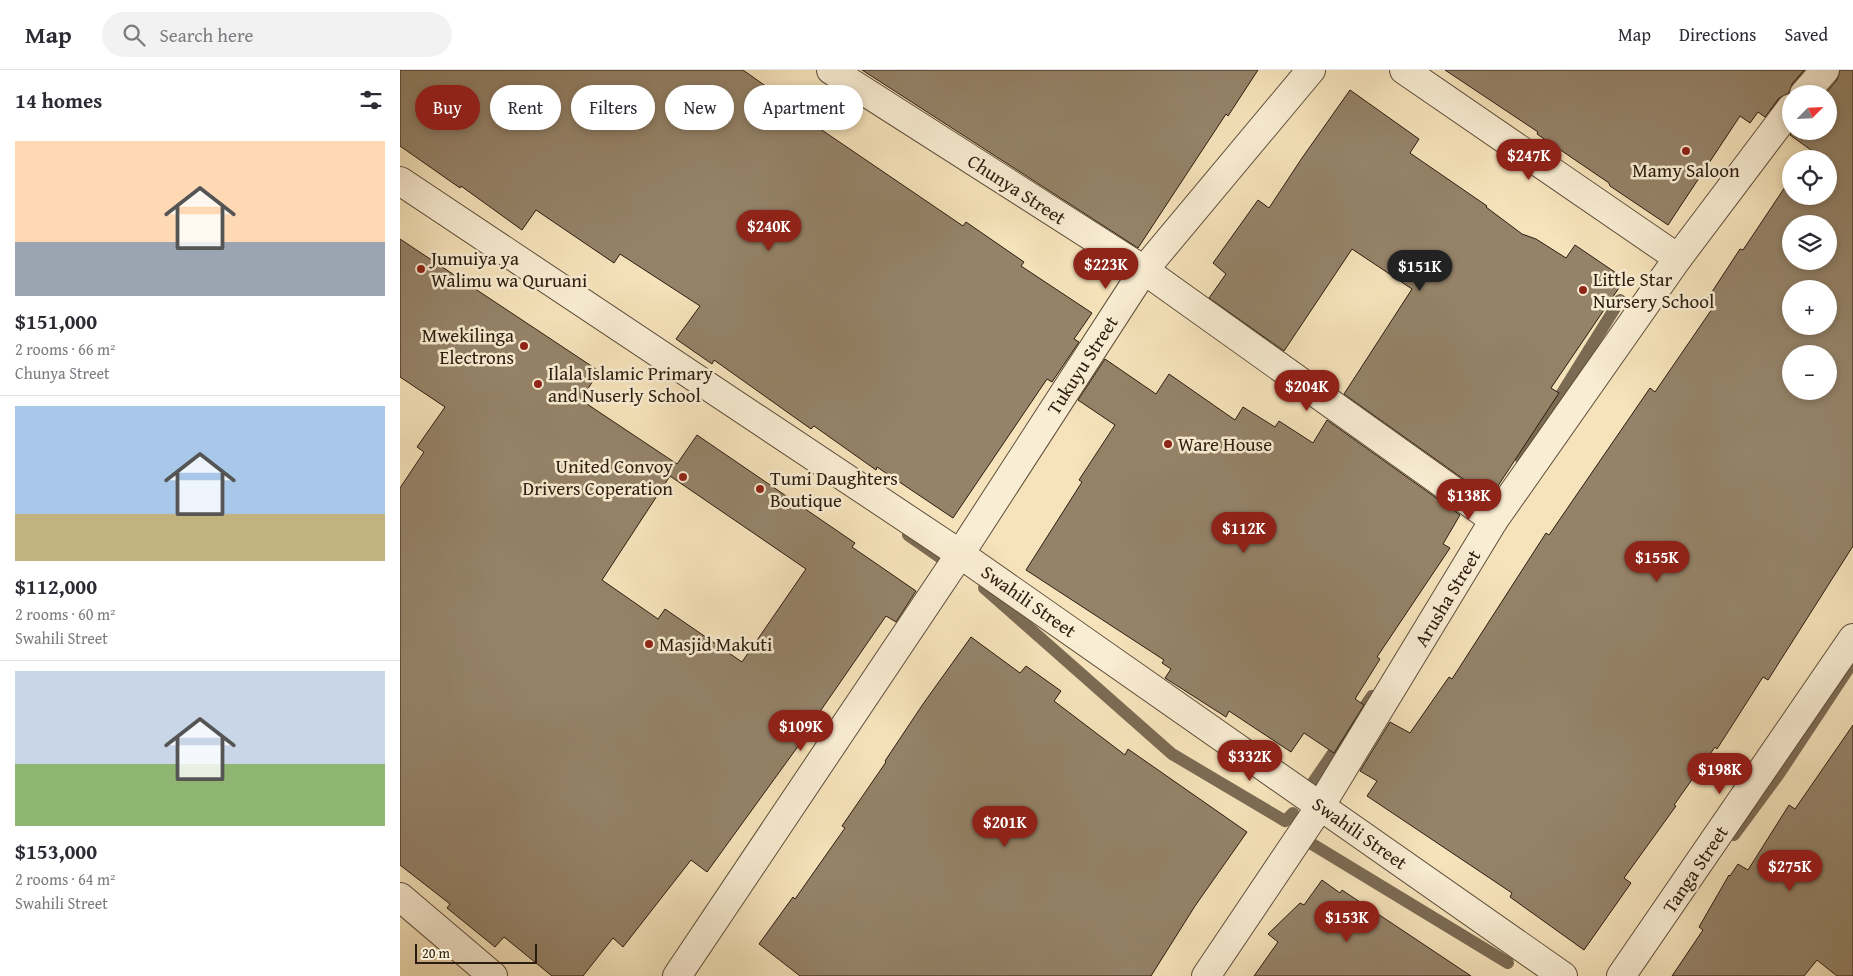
<!DOCTYPE html>
<meta charset="utf-8">
<style>
body{margin:0;font-family:"Gentium Book Plus",serif;background:#f2f2f3;color:#2b2b33;height:100vh;display:flex;flex-direction:column;font-size:19px;white-space:nowrap}
*{box-sizing:border-box;margin:0}
p{font-size:16px;color:#7c7c81}
.icon{flex:none;width:28px;height:28px;fill:none;stroke:currentColor;stroke-width:2;stroke-linecap:round;stroke-linejoin:round}
.map{position:relative;flex:1;overflow:hidden}
.sheet{display:flex;flex-direction:column;background:#fff;width:400px}
.sheet>*{flex:none}
.top-card{position:absolute;left:15px;top:15px;width:475px;height:45px;display:flex;gap:10px}
.needle{width:32px;rotate:66deg}
.tools{position:absolute;left:1382px;top:15px;display:grid;gap:10px}
.tools a{display:grid;place-items:center;width:55px;height:55px;border-radius:50%;background:#fff;box-shadow:0 2px 8px #0003;font-size:25px}
.scale{position:absolute;left:15px;bottom:12px;width:122px;box-sizing:border-box;padding-left:5px;border:2px solid #2c1c10;border-top:0;font-size:14px;line-height:18px;white-space:nowrap;color:#2c1c10;-webkit-text-stroke:4px #f9edd3;paint-order:stroke}
.price{position:absolute;translate:-50% -42px;padding:0 11px;border-radius:18px;background:#8f2418;color:#fff;font-size:16px;line-height:32px;filter:drop-shadow(0 1px 2px #0008)}
.price::after{content:'';position:absolute;left:50%;top:30px;width:15px;height:11px;margin-left:-8px;background:inherit;clip-path:polygon(0 0,100% 0,50% 100%)}
.price.on{background:#222;color:#fff}
ul{padding:0;list-style:none}
li{display:grid;align-content:center;gap:10px;height:265px;padding:0 15px}
li+li{border-top:1px solid #e1e1e2}
li span{display:grid;place-items:center;height:155px;border-radius:0px;color:#555}
li>.icon{margin-inline-start:auto}
span .icon{width:90px;height:90px;fill:#fffc;stroke-width:1}
li b{font-size:21px}
h2{display:flex;justify-content:space-between;align-items:center;height:60px;padding:0 15px;font-size:21px}
.chip{padding:0 18px;border-radius:22px;background:#fff;box-shadow:0 2px 8px #0003;font-size:18px;line-height:45px}
.chip.on{background:#8f2418;color:#fff}
header{display:flex;align-items:center;gap:30px;box-sizing:border-box;height:70px;padding:0 25px;background:#fff;border-bottom:1px solid #e1e1e2}
header strong{font-size:24px}
nav{display:flex;gap:28px;margin-inline-start:auto;font-size:18px}
.search{width:350px;height:45px;background:#f2f2f3;display:flex;align-items:center;gap:12px;box-sizing:border-box;padding:0 18px;border-radius:28px;color:#7c7c81;font-size:19px}
main{display:flex;flex:1;min-height:0}
.map>svg:first-child{display:block}
</style>
<header>
<strong>Map</strong>
<div class="search"><svg class="icon" aria-label="search" viewBox="0 0 24 24"><circle cx="10" cy="10" r="6"/><path d="M15 15l6 6"/></svg>Search here</div>
<nav><a>Map</a><a>Directions</a><a>Saved</a></nav>
</header>
<main>
<section class="sheet">
<h2>14 homes<svg class="icon" aria-label="filters" viewBox="0 0 24 24"><path d="M4 7h16M4 17h16"/><circle cx="9" cy="7" r="2"/><circle cx="15" cy="17" r="2"/></svg></h2>
<ul>
<li><span style="background:linear-gradient(#ffd9b3 65%,#9aa5b1 0)"><svg class="icon" aria-label="home" viewBox="0 0 24 24"><path d="M3 11l9-7 9 7M6 9v11h12V9"/></svg></span><div><b>$151,000</b><p>2 rooms · 66 m²</p><p>Chunya Street</p></div></li>
<li><span style="background:linear-gradient(#a9c7e8 70%,#c2b280 0)"><svg class="icon" aria-label="home" viewBox="0 0 24 24"><path d="M3 11l9-7 9 7M6 9v11h12V9"/></svg></span><div><b>$112,000</b><p>2 rooms · 60 m²</p><p>Swahili Street</p></div></li>
<li><span style="background:linear-gradient(#c9d6e8 60%,#8fb573 0)"><svg class="icon" aria-label="home" viewBox="0 0 24 24"><path d="M3 11l9-7 9 7M6 9v11h12V9"/></svg></span><div><b>$153,000</b><p>2 rooms · 64 m²</p><p>Swahili Street</p></div></li>
</ul>
</section>
<div class="map">
<svg width="1453" height="906" viewBox="0 0 1453 906">
<rect width="100%" height="100%" fill="#f6e3bb"/>
<filter id="stains"><feTurbulence type="fractalNoise" baseFrequency=".004" numOctaves="4"/><feColorMatrix values="0 0 0 0 .2 0 0 0 0 .09 0 0 0 0 .02 0 0 0 .5 -.17"/></filter>
<radialGradient id="worn" r=".72"><stop offset=".6" stop-color="#630" stop-opacity="0"/><stop offset="1" stop-color="#630" stop-opacity=".3"/></radialGradient>
<g fill="none" stroke-linecap="round" stroke-linejoin="round">
<g stroke="#7c6b54" stroke-width="12">
<polyline points="1375,39 1405,0"/>
<polyline points="1121,389 1220,230"/>
<polyline points="508,465 551,495"/>
<polyline points="584,518 772,684 885,751 893,743"/>
<polyline points="903,727 972,626"/>
<polyline points="1334,765 1379,704 1449,598"/>
<polyline points="912,774 1108,893"/>
</g>
</g>
<g fill="#958369" stroke="#2c1c10" fill-rule="evenodd">
<polygon points="0,0 343,0 412,49 410,52 563,156 566,152 624,192 621,196 692,243 674,269 679,272 652,312 647,309 553,448 477,397 476,400 414,356 411,359 314,290 312,294 276,269 300,236 220,184 214,193 136,140 122,160 61,116 60,118 0,76"/>
<polygon points="462,0 858,0 828,46 826,44 738,178"/>
<polygon points="1045,0 1404,0 1392,14 1389,23 1379,28 1365,47 1358,42 1350,53 1340,46 1268,155 1210,116 1209,113 1137,64 1138,62"/>
<path d="M1440,0H1453V476L1368,610L1363,607L1317,679L1315,677L1274,735L1276,736L1224,808L1231,813L1184,880L1110,827L1112,823L967,726L977,711L960,701L990,652L1010,663L1049,607L1052,609L1146,463L1149,465L1250,318L1255,322L1312,239L1304,234L1340,179L1343,180L1391,108V126H1429V89H1405L1411,80L1390,65L1393,61H1429V24H1425L1437,10ZM1391,154H1429V191H1391ZM1391,219H1429V256H1391ZM1391,284H1429V321H1391Z"/>
<polygon points="950,20 1019,69 1010,83 1087,136 1086,137 1122,164 1136,169 1166,188 1175,175 1225,209 1151,318 1159,323 1090,428 944,324 1012,219 952,179 884,281 809,228 826,204 813,193 858,130 869,138 902,88"/>
<path d="M0,169L199,301L181,330L277,394L297,365L455,473L452,477L516,521L496,552L486,546L410,656L412,657L307,802L291,790L223,877L213,868L183,906H152L104,867L95,877L47,838L50,834L0,795V418L24,382L17,377L45,337L0,307ZM270,406L406,499L342,592L265,539L258,549L202,510Z"/>
<polygon points="705,289 756,324 769,304 835,350 843,337 875,357 879,351 913,373 927,350 1060,445 1043,474 1050,478 977,587 980,589 955,629 964,635 934,683 904,663 891,682 829,641 826,647 765,608 771,599 762,593 764,590 626,500 682,412 679,410 715,355 678,330"/>
<polygon points="571,567 620,603 626,596 661,621 654,631 725,685 728,679 847,762 795,836 751,906 400,906 359,874 393,827 395,829 445,758 442,756 486,692 485,691 523,634"/>
<polygon points="1453,655 1453,906 1437,906 1417,890 1404,906 1272,906 1303,860 1299,857 1329,805 1330,806 1338,794 1348,800 1389,735 1395,739"/>
<polygon points="922,810 940,823 942,820 1071,906 854,906 878,872 868,864 900,833 904,835"/>
</g>
<g fill="none" stroke-linecap="round" stroke-linejoin="round">
<g stroke="#5e4e3b" stroke-width="30">
<g id="minor">
<polyline points="431,0 744,200 1094,450"/>
<polyline points="1004,0 1278,188"/>
<polyline points="1404,24 1425,0"/>
<polyline points="0,111 560,484 1163,906"/>
<polyline points="0,827 93,906"/>
<polyline points="277,906 560,484 744,200 911,0"/>
<polyline points="806,906 921,735 1094,450 1278,188 1391,38"/>
<polyline points="1221,906 1453,568"/>
</g>
</g>
<use href="#minor" stroke="#f9edd3" stroke-width="28"/>
</g>
<g fill="#8f2418" stroke="#f9edd3" stroke-width="2">
<circle cx="1286" cy="81" r="5"/>
<circle cx="21" cy="199" r="5"/>
<circle cx="1183" cy="220" r="5"/>
<circle cx="124" cy="276" r="5"/>
<circle cx="138" cy="314" r="5"/>
<circle cx="768" cy="374" r="5"/>
<circle cx="283" cy="407" r="5"/>
<circle cx="360" cy="419" r="5"/>
<circle cx="249" cy="574" r="5"/>
</g>
<g text-anchor="middle" dominant-baseline="central" stroke-width="5" stroke-linejoin="round" paint-order="stroke">
<g font-size="19" fill="#2c1c10" stroke="#f9edd3" text-anchor="start">
<text x="1286" y="100" text-anchor="middle">Mamy Saloon</text>
<text x="31" y="188">Jumuiya ya<tspan x="31" dy="22">Walimu wa Quruani</tspan></text>
<text x="1193" y="209">Little Star<tspan x="1193" dy="22">Nursery School</tspan></text>
<text x="114" y="265" text-anchor="end">Mwekilinga<tspan x="114" dy="22">Electrons</tspan></text>
<text x="148" y="303">Ilala Islamic Primary<tspan x="148" dy="22">and Nuserly School</tspan></text>
<text x="778" y="374">Ware House</text>
<text x="273" y="396" text-anchor="end">United Convoy<tspan x="273" dy="22">Drivers Coperation</tspan></text>
<text x="370" y="408">Tumi Daughters<tspan x="370" dy="22">Boutique</tspan></text>
<text x="259" y="574">Masjid Makuti</text>
</g>
<g font-size="19" fill="#2c1c10" stroke="#f9edd3">
<text transform="translate(617 119) rotate(33)">Chunya Street</text>
<text transform="translate(682 295) rotate(-57)">Tukuyu Street</text>
<text transform="translate(1047 528) rotate(-59)">Arusha Street</text>
<text transform="translate(629 531) rotate(35)">Swahili Street</text>
<text transform="translate(960 763) rotate(35)">Swahili Street</text>
<text transform="translate(1295 799) rotate(-56)">Tanga Street</text>
</g>
</g>
<rect width="100%" height="100%" filter="url(#stains)"/>
<rect width="100%" height="100%" fill="url(#worn)"/>
</svg>
<div class="tools">
<a><svg class="needle" viewBox="-14 -14 28 28"><path d="M0-13l5 13h-10z" fill="#e53935"/><path d="M0 13l5-13h-10z" fill="#7c7c81"/></svg></a>
<a><svg class="icon" aria-label="locate" viewBox="0 0 24 24"><circle cx="12" cy="12" r="6"/><path d="M12 2v4M12 18v4M2 12h4M18 12h4"/></svg></a>
<a><svg class="icon" aria-label="layers" viewBox="0 0 24 24"><path d="M12 4l9 5-9 5-9-5zM3 14l9 5 9-5"/></svg></a>
<a>+</a>
<a>−</a>
</div>
<div class="scale">20 m</div>
<b class="price" style="left:1129px;top:111px">$247K</b>
<b class="price" style="left:369px;top:182px">$240K</b>
<b class="price" style="left:706px;top:220px">$223K</b>
<b class="price on" style="left:1020px;top:222px">$151K</b>
<b class="price" style="left:907px;top:342px">$204K</b>
<b class="price" style="left:1069px;top:451px">$138K</b>
<b class="price" style="left:844px;top:484px">$112K</b>
<b class="price" style="left:1257px;top:513px">$155K</b>
<b class="price" style="left:401px;top:682px">$109K</b>
<b class="price" style="left:850px;top:712px">$332K</b>
<b class="price" style="left:1320px;top:725px">$198K</b>
<b class="price" style="left:605px;top:778px">$201K</b>
<b class="price" style="left:1390px;top:822px">$275K</b>
<b class="price" style="left:947px;top:873px">$153K</b>
<div class="top-card">
<a class="chip on">Buy</a>
<a class="chip">Rent</a>
<a class="chip">Filters</a>
<a class="chip">New</a>
<a class="chip">Apartment</a>
</div>
</div>
</main>
